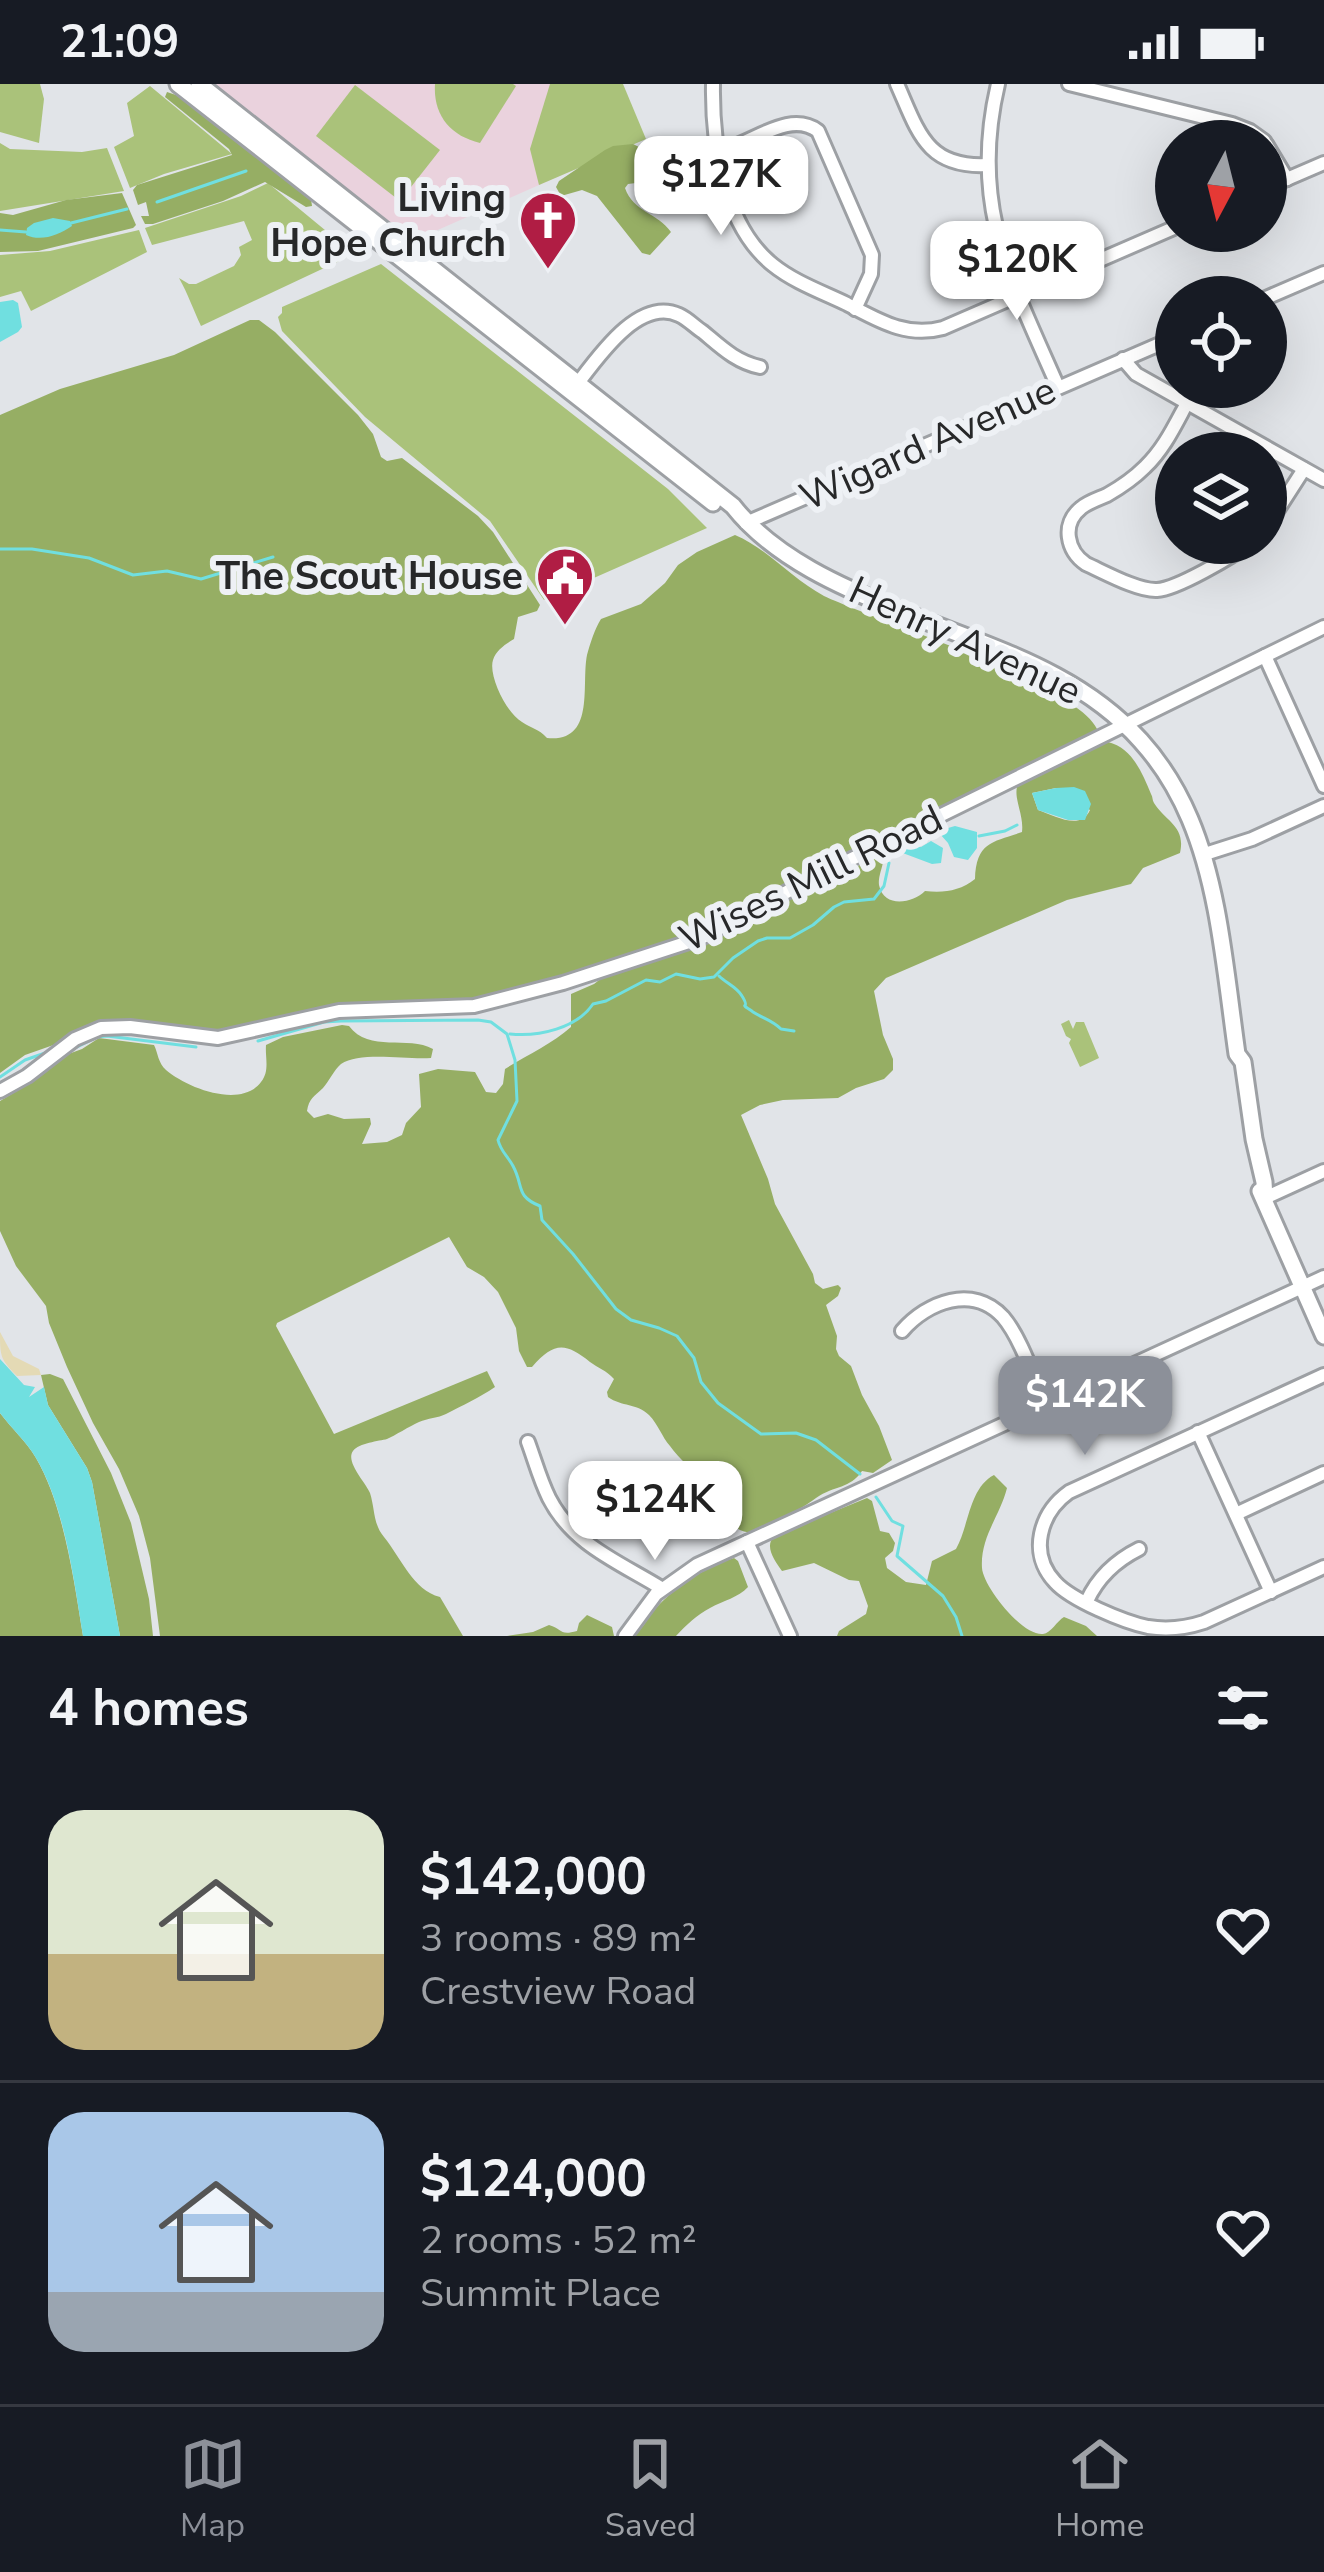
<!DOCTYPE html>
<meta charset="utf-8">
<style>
body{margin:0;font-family:"Nunito Sans",sans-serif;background:#20242c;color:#f1f3f6;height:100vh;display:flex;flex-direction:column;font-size:45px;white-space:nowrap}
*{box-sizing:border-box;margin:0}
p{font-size:39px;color:#9ea1a6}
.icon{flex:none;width:66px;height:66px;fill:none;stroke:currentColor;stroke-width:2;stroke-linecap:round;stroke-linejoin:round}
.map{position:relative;height:1552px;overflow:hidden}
.sheet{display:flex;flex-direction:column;background:#171b24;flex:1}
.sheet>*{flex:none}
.needle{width:78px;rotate:187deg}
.fabs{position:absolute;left:1155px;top:36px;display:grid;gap:24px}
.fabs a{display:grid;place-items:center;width:132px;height:132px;border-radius:50%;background:#171b24;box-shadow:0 12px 48px #0002;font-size:60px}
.price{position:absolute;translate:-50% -102px;padding:0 27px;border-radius:24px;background:#fff;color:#222;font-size:39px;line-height:78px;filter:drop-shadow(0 3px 6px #0008)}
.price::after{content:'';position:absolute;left:50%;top:72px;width:36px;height:27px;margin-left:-18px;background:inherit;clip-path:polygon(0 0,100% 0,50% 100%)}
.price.on{background:#8c9099;color:#fff}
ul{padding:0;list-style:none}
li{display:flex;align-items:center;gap:36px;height:300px;padding:0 48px}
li+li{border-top:3px solid #363941}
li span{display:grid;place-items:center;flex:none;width:336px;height:240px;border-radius:36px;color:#555}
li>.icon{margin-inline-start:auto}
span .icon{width:144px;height:144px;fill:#fffc;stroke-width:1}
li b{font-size:51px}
h2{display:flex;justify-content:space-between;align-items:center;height:144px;padding:0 48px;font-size:51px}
.status{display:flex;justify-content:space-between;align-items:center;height:84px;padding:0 60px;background:#171b24;direction:ltr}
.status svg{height:33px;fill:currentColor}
.tab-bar{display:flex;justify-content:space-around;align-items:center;height:168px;border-top:3px solid #363941;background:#171b24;font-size:33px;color:#9ea1a6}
.tab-bar a{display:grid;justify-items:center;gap:6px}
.tab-bar .on{color:#8c9099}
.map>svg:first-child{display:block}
</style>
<div class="status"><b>21:09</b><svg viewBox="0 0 49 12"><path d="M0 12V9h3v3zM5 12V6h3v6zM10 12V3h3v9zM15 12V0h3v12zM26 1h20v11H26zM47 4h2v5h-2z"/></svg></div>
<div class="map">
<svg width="1324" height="1552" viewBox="0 0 1324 1552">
<rect width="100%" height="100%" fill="#e1e4e8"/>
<polygon fill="#ead2dd" points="212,0 621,0 643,55 413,157"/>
<g fill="#aac27a">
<polygon points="0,0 40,0 44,15 39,59 0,48"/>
<path d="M435,0H513L516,2L480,59C450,52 433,31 435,0Z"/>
<polygon points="550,0 623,0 646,55 539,101 530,65"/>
<polygon points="355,1 440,66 400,117 316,52"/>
<polygon points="150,2 232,70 164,90 130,104 114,63 134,52 127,19"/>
<polygon points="0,59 10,65 82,68 107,64 124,107 0,127"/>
<path d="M268,99L354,170L201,242C193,225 188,210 179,194L189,200H196L234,182L241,171L239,163L252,156L244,137L152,161L145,144L241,112Z"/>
<polygon points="139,146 147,168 31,227 21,207 0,213 0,171 50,167"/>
<polygon points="381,180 668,405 707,444 544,516 490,437 365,333 282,247 278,233 282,229 282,223"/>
<polygon points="1069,936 1073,945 1076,938 1084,938 1099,974 1080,983 1069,959 1071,955 1066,952 1061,940"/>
</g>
<g fill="#96ae64" fill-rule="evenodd">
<polygon points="167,8 179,12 311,115 312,122 306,123 265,98 223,117 153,140 145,140 141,132 149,132 146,118 138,121 133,106 137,101 232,71 229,65 165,13"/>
<path d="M633,60L649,68L655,81L644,98L628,100L625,104C633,128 658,129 671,148L650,171L642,169L597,112L582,106L561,112L556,103L559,97L605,66L613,62Z"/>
<polygon points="122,109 136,141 133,144 38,167 0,168 0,129 13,131 66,116"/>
<path d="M250,236H259L275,248L358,331L373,350L381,373L387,377L402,374L478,432L493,448L540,521L537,527L518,533L514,555C506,560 496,566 493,576C488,592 507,630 522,638C532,645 538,644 547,654C596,659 581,601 587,571C590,560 595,544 601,535L641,520L665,499L678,481L697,468L735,451C768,465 792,495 824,512C877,537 1075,599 1097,645L1081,656L717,842L582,888L467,919L321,924L226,950L144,938H99L71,950L62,958L25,971L0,989V331L60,305L174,271Z"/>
<path d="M1108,658C1132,664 1142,688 1151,710C1153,713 1152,716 1154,719C1166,738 1186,742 1180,769L1143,784L1131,800L1067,816L886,894L874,907L883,951L893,975V986L884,995L856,1004L838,1014L783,1016L760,1021L741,1031L768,1095L775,1120L813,1190L815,1199L823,1205L838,1201L841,1204L838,1212L826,1221L837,1252L836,1265L839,1272L851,1282L862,1311L879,1342L892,1376L873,1389L862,1387C850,1405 835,1401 816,1414C804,1423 765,1447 751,1448C727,1451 716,1407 703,1395C691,1384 680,1376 670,1362C662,1353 658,1340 649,1331C637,1319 622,1323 608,1313L607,1308L614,1295C606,1286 598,1284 590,1278C565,1258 554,1258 532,1283H527L519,1267L516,1244L498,1208L484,1193L467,1183L449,1153L277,1239L276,1242L334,1350L487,1287L495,1303C479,1314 463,1321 446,1330C438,1334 428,1334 419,1338C410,1342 394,1352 387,1355C379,1357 359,1359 353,1367C345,1378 366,1399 370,1409C375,1425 373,1440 384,1453C401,1474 413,1506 440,1513L463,1552H160L150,1474L139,1432L119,1385L93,1339L67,1283L49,1239L46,1222L16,1182L0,1147V1017L35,996L63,972L82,965L99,954L154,961C158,969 158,979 166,986C187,1004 241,1025 261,998C270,987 265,974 266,961L283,953L342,941L349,942C369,969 408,951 433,965L431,974C407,976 360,967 341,980C334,986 329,997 323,1004C314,1013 309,1014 307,1027L314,1034L328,1030L344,1035L370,1034L371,1040L362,1060L387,1058L402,1051L406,1039L421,1023L419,990L438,985L475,988L486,1008L496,1009L503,1000L505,985C527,971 552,960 571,943V910L594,900L607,890L711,857L786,815L875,774L883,778C882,785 878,793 879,801C884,825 913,819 925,807C944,809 960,807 975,795C976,757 994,758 1022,748C1024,731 1014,716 1017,703L1075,674L1095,661ZM1056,704L1090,726C1081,747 1055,732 1038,726L1032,709Z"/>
<polygon points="50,1290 63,1295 111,1389 131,1439 149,1515 153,1552 120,1552 92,1398 87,1384 48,1321 41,1291"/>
<path d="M0,1329C12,1345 26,1357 36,1374C64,1422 74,1497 83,1552H0Z"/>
<path d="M994,1391L1007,1404C1000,1432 980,1453 982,1484C983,1502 1022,1552 1043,1550C1051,1549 1057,1537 1064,1533L1086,1542L1097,1552H837L839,1547L866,1530L868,1522L859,1497L849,1496L814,1479L782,1487C775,1477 764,1463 774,1452L867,1414L872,1417L880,1447L889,1449L895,1459L893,1467L885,1474L887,1484L906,1498L926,1501L932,1477L956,1465C969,1442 969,1404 994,1391Z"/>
<path d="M734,1474L738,1477L748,1503C738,1514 724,1516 710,1524C697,1531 686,1541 676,1552H634C642,1545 646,1537 652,1529C671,1505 705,1483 734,1474Z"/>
<path d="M587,1531L612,1543L614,1552H507L533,1548L549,1541C563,1545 559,1552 577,1547L579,1539Z"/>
</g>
<path fill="#e4dab5" d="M0,1248L13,1272L39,1285L41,1291L17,1292C0,1275 0,1272 0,1248Z"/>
<g fill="#70dfe0">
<path d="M53,134L70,137L72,142C59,151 41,158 26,151L27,144L34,139Z"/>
<polygon points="13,216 18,219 22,243 18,248 0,258 0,218"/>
<polygon points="1056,704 1074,703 1085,707 1091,720 1085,736 1068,736 1038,726 1032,709"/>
<polygon points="955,742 977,748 977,764 968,776 954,773 948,759 940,750 941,746"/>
<polygon points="931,757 943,764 941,779 932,780 900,768 907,762 921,763"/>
<path d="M0,1275L24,1301L35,1303L29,1313L44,1303L48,1321L87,1384L92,1398L120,1552H83C74,1497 65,1423 36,1374C26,1357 12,1345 0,1329Z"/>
</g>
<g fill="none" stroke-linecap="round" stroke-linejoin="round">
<g stroke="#70dfe0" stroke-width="3">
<polyline points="157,118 246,87"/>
<polyline points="71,139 127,125"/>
<polyline points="0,146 26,148"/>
<polyline points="0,465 32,465 89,474 133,491 167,487 201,495 273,473"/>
<polyline points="979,752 1005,747 1017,741"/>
<path d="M719,892C726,899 737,903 742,912C752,928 736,916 753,928C764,935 772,936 781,945L794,947"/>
<path d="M510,950C539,953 577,944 593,920L606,917L646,896L660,898L676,890L700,895L714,893L733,874L758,857L767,854H790L813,841L834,823L844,818L874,815L884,802L889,779"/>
<path d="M258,957L324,938L341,937L478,936L491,938L507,950L515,976L517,1017L498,1056C501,1068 507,1071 513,1082C524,1102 515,1112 540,1122L542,1136L573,1170L616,1225L631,1236L659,1244L677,1252L694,1274L701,1298L718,1319L761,1350L796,1349L816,1356L860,1390"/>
<polyline points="73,965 97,953 107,952 196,963"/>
<polyline points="0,993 25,976 48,968"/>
<polyline points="876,1413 892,1437 903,1442 897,1472 943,1512 956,1533 962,1552"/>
</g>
<g stroke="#9da0a4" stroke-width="18">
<g id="minor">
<path d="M713,0C712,59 723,141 773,181C794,198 822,208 847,220C878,236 906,254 943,244L1176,143"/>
<path d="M897,0C918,47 926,84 987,81"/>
<path d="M998,0C969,122 1011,195 1058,303"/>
<polyline points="1069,0 1232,40 1250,47 1264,57"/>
<polyline points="1266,60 1287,95"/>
<path d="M718,67C750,62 788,25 818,47L872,171L871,190L855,225"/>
<polyline points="1266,104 1324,79"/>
<polyline points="1266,214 1324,189"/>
<polyline points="1123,275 1136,290 1324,396"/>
<path d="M575,303C596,276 638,212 679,231C688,235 695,243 703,248C721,263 736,278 760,283"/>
<path d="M1187,319C1175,341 1164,365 1145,383C1134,394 1121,403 1107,411C1098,415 1088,418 1081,424C1061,440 1067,467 1086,480C1104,488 1138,507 1157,506C1177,505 1233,472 1250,459"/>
<polyline points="746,439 1176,253"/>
<polyline points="1266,444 1304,385"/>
<polyline points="1265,572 1324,702"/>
<polyline points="1205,770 1252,755 1324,722"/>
<polyline points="0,1007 27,992 75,955 101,944 130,943 218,954 339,927 474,922 563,899 701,854 809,796 1324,543"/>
<polyline points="1265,1114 1324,1087"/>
<path d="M902,1247C927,1218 973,1200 1003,1233C1021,1254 1034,1295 1045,1320"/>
<path d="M1324,1291L1069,1408C1040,1429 1028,1469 1055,1498C1071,1516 1124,1538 1148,1543C1167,1546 1186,1544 1204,1538L1324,1483"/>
<polyline points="1198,1348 1271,1508"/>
<path d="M528,1358C535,1377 540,1396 549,1414C573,1461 619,1478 661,1504"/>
<polyline points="1236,1430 1324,1389"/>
<polyline points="747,1458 790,1552"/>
<path d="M1087,1517C1098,1493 1115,1477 1139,1465"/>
<polyline points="625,1552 656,1510 697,1481 1324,1193"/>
</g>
</g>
<g stroke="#9da0a4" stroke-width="21">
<g id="major">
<polyline points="178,0 713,419"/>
<path d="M199,0L733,422C774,474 843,504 903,528C954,549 1008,566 1056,592C1213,676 1215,813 1237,970L1243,978L1254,1055L1264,1098L1265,1114"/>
<polyline points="1260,1107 1324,1252"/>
</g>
</g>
<use href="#minor" stroke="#fff" stroke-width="12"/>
<use href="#major" stroke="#fff" stroke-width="15"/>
</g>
<defs>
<g id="church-pin" transform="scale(3)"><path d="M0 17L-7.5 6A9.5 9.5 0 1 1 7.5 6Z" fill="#b01d44" stroke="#eef1f5"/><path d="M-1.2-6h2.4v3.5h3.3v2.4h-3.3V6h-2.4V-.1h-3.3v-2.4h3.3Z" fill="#fff"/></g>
<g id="civic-pin" transform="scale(3)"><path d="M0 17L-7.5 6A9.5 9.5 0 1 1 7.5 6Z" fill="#b01d44" stroke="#eef1f5"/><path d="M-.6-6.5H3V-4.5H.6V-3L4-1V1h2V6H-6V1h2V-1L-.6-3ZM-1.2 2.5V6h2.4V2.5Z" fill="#fff"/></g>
</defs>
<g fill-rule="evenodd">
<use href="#church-pin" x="548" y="136"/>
<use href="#civic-pin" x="565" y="492"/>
</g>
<g text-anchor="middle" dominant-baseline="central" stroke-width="12" stroke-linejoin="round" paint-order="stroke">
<g font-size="39" font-weight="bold" fill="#272829" stroke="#eef1f5" text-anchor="end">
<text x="506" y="114">Living<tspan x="506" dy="45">Hope Church</tspan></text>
<text x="523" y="492">The Scout House</text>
</g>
<g font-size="39" fill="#272829" stroke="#eef1f5">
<text transform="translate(928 360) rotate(-24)">Wigard Avenue</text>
<text transform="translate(965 557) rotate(25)">Henry Avenue</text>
<text transform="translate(811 795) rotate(-26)">Wises Mill Road</text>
</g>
</g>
</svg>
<div class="fabs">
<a><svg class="needle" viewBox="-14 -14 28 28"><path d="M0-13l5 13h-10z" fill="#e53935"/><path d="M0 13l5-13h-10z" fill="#9ea1a6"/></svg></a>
<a><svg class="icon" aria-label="locate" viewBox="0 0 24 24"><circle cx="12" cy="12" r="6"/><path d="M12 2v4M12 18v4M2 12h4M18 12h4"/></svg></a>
<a><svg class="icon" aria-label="layers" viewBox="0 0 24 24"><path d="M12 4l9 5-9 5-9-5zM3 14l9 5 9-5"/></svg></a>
</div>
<b class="price" style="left:721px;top:154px">$127K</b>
<b class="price" style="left:1017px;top:239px">$120K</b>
<b class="price on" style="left:1085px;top:1374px">$142K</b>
<b class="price" style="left:655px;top:1479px">$124K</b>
</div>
<section class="sheet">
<h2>4 homes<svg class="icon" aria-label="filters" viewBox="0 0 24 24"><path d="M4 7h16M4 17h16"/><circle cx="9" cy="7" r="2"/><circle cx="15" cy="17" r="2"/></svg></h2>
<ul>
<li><span style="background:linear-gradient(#dfe7d0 60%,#c2b280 0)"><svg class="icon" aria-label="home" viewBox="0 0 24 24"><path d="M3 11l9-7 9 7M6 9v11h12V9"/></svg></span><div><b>$142,000</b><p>3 rooms · 89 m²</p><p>Crestview Road</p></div><svg class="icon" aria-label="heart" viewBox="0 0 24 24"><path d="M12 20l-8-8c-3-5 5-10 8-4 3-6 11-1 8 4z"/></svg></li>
<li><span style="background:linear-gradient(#a9c7e8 75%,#9aa5b1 0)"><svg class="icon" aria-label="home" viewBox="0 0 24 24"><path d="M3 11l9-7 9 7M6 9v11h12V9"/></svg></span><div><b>$124,000</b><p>2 rooms · 52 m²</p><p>Summit Place</p></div><svg class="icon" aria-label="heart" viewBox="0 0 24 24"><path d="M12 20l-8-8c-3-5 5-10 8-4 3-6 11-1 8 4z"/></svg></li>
</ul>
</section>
<nav class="tab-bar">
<a class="on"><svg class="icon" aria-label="map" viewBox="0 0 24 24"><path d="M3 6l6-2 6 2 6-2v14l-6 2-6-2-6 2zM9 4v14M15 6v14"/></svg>Map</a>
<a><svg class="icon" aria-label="saved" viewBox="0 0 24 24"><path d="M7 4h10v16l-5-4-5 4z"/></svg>Saved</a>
<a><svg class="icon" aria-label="home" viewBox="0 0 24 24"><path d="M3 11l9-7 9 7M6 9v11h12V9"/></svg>Home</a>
</nav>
